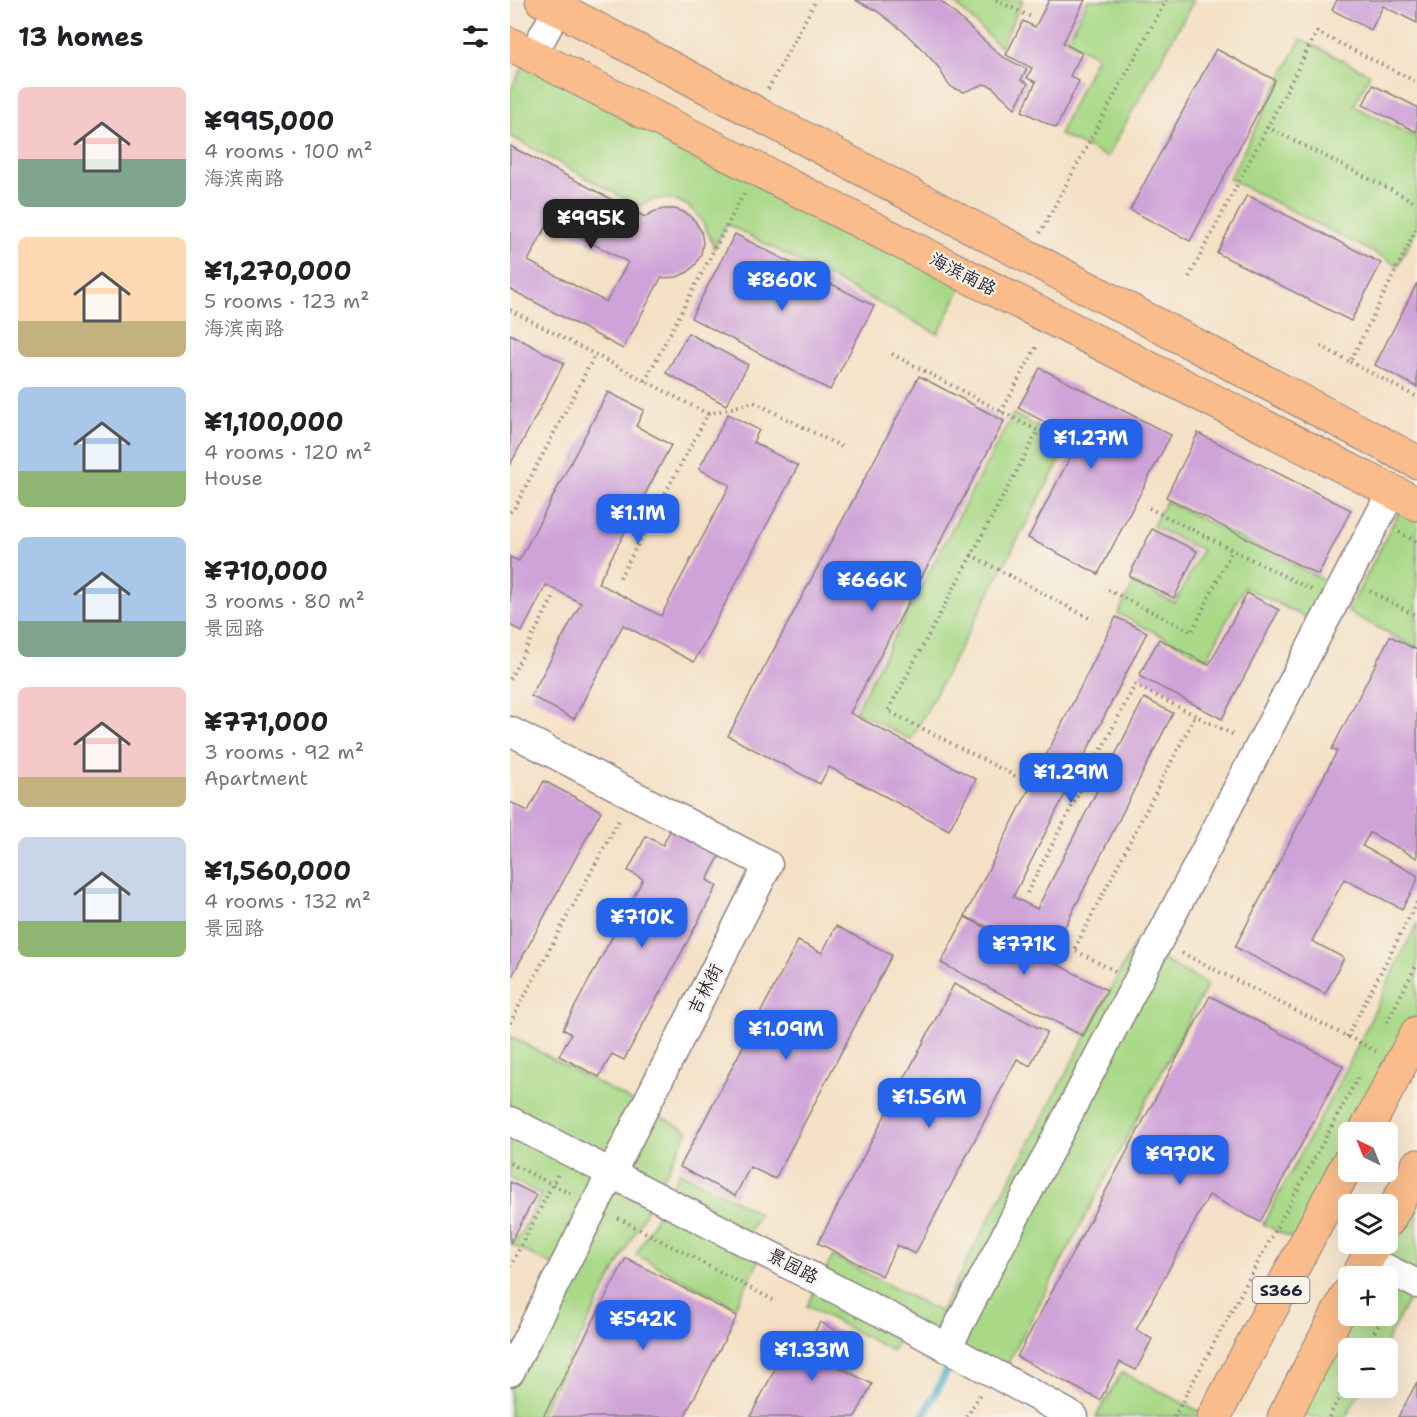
<!DOCTYPE html>
<meta charset="utf-8">
<style>
body{margin:0;font-family:"Shantell Sans","LXGW WenKai TC",sans-serif;background:#f6f6f6;color:#202124;height:100vh;display:flex;flex-direction:column;font-size:22px;white-space:nowrap}
*{box-sizing:border-box;margin:0}
p{font-size:20px;color:#757577}
.icon{flex:none;width:33px;height:33px;fill:none;stroke:currentColor;stroke-width:2;stroke-linecap:round;stroke-linejoin:round}
.map{position:relative;flex:1;overflow:hidden}
.panel{display:flex;flex-direction:column;background:#fff;width:510px}
.panel>*{flex:none}
.needle{width:39px;rotate:317deg}
.fabs{position:absolute;left:828px;top:1122px;display:grid;gap:12px}
.fabs a{display:grid;place-items:center;width:60px;height:60px;border-radius:9px;background:#fff;box-shadow:0 6px 24px #0002;font-size:30px}
.price{position:absolute;translate:-50% -51px;padding:0 14px;border-radius:12px;background:#2563eb;color:#fff;font-size:20px;line-height:39px;filter:drop-shadow(0 2px 3px #0008)}
.price::after{content:'';position:absolute;left:50%;top:36px;width:18px;height:14px;margin-left:-9px;background:inherit;clip-path:polygon(0 0,100% 0,50% 100%)}
.price.active{background:#222;color:#fff}
ul{padding:0;list-style:none}
li{display:flex;align-items:center;gap:18px;height:150px;padding:0 18px}
li span{display:grid;place-items:center;flex:none;width:168px;height:120px;border-radius:9px;color:#555}
li>.icon{margin-inline-start:auto}
span .icon{width:72px;height:72px;fill:#fffc;stroke-width:1}
li b{font-size:26px}
h2{display:flex;justify-content:space-between;align-items:center;height:72px;padding:0 18px;font-size:26px}
main{display:flex;flex:1;min-height:0}
.map>svg:first-child{display:block}
</style>
<main>
<section class="panel">
<h2>13 homes<svg class="icon" aria-label="filters" viewBox="0 0 24 24"><path d="M4 7h16M4 17h16"/><circle cx="9" cy="7" r="2"/><circle cx="15" cy="17" r="2"/></svg></h2>
<ul>
<li><span style="background:linear-gradient(#f6c9c9 60%,#7fa58c 0)"><svg class="icon" aria-label="home" viewBox="0 0 24 24"><path d="M3 11l9-7 9 7M6 9v11h12V9"/></svg></span><div><b>¥995,000</b><p>4 rooms · 100 m²</p><p>海滨南路</p></div></li>
<li><span style="background:linear-gradient(#ffd9b3 70%,#c2b280 0)"><svg class="icon" aria-label="home" viewBox="0 0 24 24"><path d="M3 11l9-7 9 7M6 9v11h12V9"/></svg></span><div><b>¥1,270,000</b><p>5 rooms · 123 m²</p><p>海滨南路</p></div></li>
<li><span style="background:linear-gradient(#a9c7e8 70%,#8fb573 0)"><svg class="icon" aria-label="home" viewBox="0 0 24 24"><path d="M3 11l9-7 9 7M6 9v11h12V9"/></svg></span><div><b>¥1,100,000</b><p>4 rooms · 120 m²</p><p>House</p></div></li>
<li><span style="background:linear-gradient(#a9c7e8 70%,#7fa58c 0)"><svg class="icon" aria-label="home" viewBox="0 0 24 24"><path d="M3 11l9-7 9 7M6 9v11h12V9"/></svg></span><div><b>¥710,000</b><p>3 rooms · 80 m²</p><p>景园路</p></div></li>
<li><span style="background:linear-gradient(#f6c9c9 75%,#c2b280 0)"><svg class="icon" aria-label="home" viewBox="0 0 24 24"><path d="M3 11l9-7 9 7M6 9v11h12V9"/></svg></span><div><b>¥771,000</b><p>3 rooms · 92 m²</p><p>Apartment</p></div></li>
<li><span style="background:linear-gradient(#c9d6e8 70%,#8fb573 0)"><svg class="icon" aria-label="home" viewBox="0 0 24 24"><path d="M3 11l9-7 9 7M6 9v11h12V9"/></svg></span><div><b>¥1,560,000</b><p>4 rooms · 132 m²</p><p>景园路</p></div></li>
</ul>
</section>
<div class="map">
<svg width="907" height="1417" viewBox="0 0 907 1417">
<rect width="100%" height="100%" fill="#f7f3e8"/>
<filter id="ink" filterUnits="userSpaceOnUse"><feTurbulence type="fractalNoise" baseFrequency=".0167" numOctaves="2"/><feDisplacementMap in="SourceGraphic" scale="12" xChannelSelector="R" yChannelSelector="G"/><feConvolveMatrix kernelMatrix="1 2 1 2 8 2 1 2 1" color-interpolation-filters="sRGB"/></filter>
<filter id="wash" filterUnits="userSpaceOnUse"><feTurbulence type="fractalNoise" baseFrequency=".008" numOctaves="4" result="noise"/><feDisplacementMap in="SourceGraphic" scale="24" xChannelSelector="R" yChannelSelector="G"/><feGaussianBlur stdDeviation="1.35" result="paint"/><feColorMatrix in="noise" values="0 0 0 0 0 0 0 0 0 0 0 0 0 0 0 0 0 1.4 0 .05"/><feComposite in="paint" operator="in"/></filter>
<g filter="url(#wash)">
<rect width="100%" height="100%" fill="#f4e0c5"/>
<g fill="#a9d987" stroke="#667e61" stroke-width="1.5">
<polygon points="442,0 513,0 490,47"/>
<polygon points="578,0 684,0 597,157 549,134 587,56 557,41"/>
<polygon points="791,39 860,74 844,106 907,138 907,228 888,265 719,179"/>
<path d="M18,57L454,282L428,334L217,224L204,248C195,221 180,194 146,199C140,200 134,204 128,206L0,136V91Z"/>
<polygon points="503,414 559,443 401,740 345,711"/>
<polygon points="656,501 832,589 813,626 734,587 697,659 608,614 624,583 665,603 692,550 643,526"/>
<polygon points="894,502 907,509 907,648 838,612"/>
<polygon points="907,923 907,1022 848,1132 838,1132 838,1149 789,1242 753,1224 837,1068"/>
<polygon points="624,945 698,984 488,1382 392,1333 382,1351 297,1306 323,1256 430,1312"/>
<polygon points="0,1036 178,1131 147,1190 0,1115"/>
<polygon points="0,1125 94,1174 46,1267 4,1246 31,1195 0,1178"/>
<polygon points="170,1172 249,1213 238,1234 257,1245 225,1307 126,1255"/>
<polygon points="907,1183 907,1272 870,1252"/>
<polygon points="102,1188 138,1207 29,1417 0,1417 0,1385"/>
<polygon points="878,1285 900,1297 873,1348 838,1348 838,1388 852,1388 836,1417 781,1417 838,1316 878,1316"/>
<polygon points="612,1372 698,1416 586,1417"/>
</g>
<g fill="none" stroke-linecap="round" stroke-linejoin="round">
<polyline stroke="#51adcf" stroke-width="8" points="413,1417 444,1357"/>
</g>
<g id="blocks">
<g fill="#cfa3d8" fill-rule="evenodd">
<polygon points="345,0 430,0 491,56 517,69 511,80 518,83 505,108 481,86 474,84 454,92 445,89 438,84 429,68 415,52 393,31 367,11"/>
<polygon points="539,0 575,0 553,43 572,53 560,76 569,81 546,128 512,111 526,82 517,78 522,68 496,55 513,21 525,27"/>
<polygon points="827,0 907,0 907,23 873,6 861,30 822,10"/>
<polygon points="706,49 765,80 680,241 620,210"/>
<polygon points="863,85 907,107 907,132 853,105"/>
<path d="M0,146L135,217L143,212L154,209H165L176,213L185,221L191,231L193,243L191,254L186,264L178,272L167,277L151,278L113,349L0,289ZM39,221L118,262L96,302L18,261Z"/>
<polygon points="737,195 871,263 841,321 707,253"/>
<polygon points="225,234 364,306 320,390 181,318"/>
<polygon points="907,283 907,387 865,365"/>
<polygon points="178,333 238,365 216,405 156,373"/>
<polygon points="0,334 54,363 0,465"/>
<polygon points="530,368 661,435 588,574 518,538 569,440 508,408"/>
<polygon points="409,376 494,421 340,713 466,779 439,830 319,767 310,784 218,736"/>
<polygon points="98,392 134,410 126,426 161,445 88,583 151,616 220,485 189,469 218,414 249,430 243,442 288,466 184,662 113,625 64,719 21,696 71,603 36,585 12,632 0,625 0,557 9,561"/>
<polygon points="688,433 841,510 808,575 656,497"/>
<polygon points="642,529 687,551 664,598 619,576"/>
<polygon points="737,593 769,610 712,719 629,676 649,639 699,665"/>
<polygon points="606,617 637,632 503,897 527,909 634,698 663,713 539,958 455,916"/>
<polygon points="880,636 907,650 907,858 860,833 852,846 907,875 907,881 892,909 834,879 802,941 834,958 815,994 725,947 827,751 822,749"/>
<polygon points="34,781 91,811 0,980 0,802 18,811"/>
<polygon points="163,825 212,851 197,880 207,886 114,1060 102,1054 89,1077 49,1056 61,1034 53,1029 133,879 118,871 136,836 153,845"/>
<polygon points="455,917 597,990 573,1036 431,963"/>
<polygon points="326,926 382,955 265,1179 240,1167 225,1196 170,1167 288,941 312,953"/>
<polygon points="444,984 537,1032 520,1066 507,1059 405,1254 387,1245 372,1276 308,1243"/>
<polygon points="700,996 833,1066 750,1222 699,1195 626,1330 642,1339 626,1370 610,1362 590,1400 507,1357"/>
<polygon points="0,1182 26,1195 0,1244"/>
<polygon points="116,1258 227,1316 174,1417 33,1417"/>
<polygon points="310,1322 335,1335 321,1363 362,1384 345,1417 240,1417 279,1342 295,1351"/>
<polygon points="907,1382 907,1417 888,1417"/>
</g>
</g>
</g>
<g filter="url(#ink)">
<use href="#blocks" fill-opacity="0" stroke="#8b8180" stroke-width="1.5"/>
<g fill="none" stroke-linecap="round" stroke-linejoin="round">
<g stroke="#8b8180" stroke-width="31">
<g id="minor">
<polyline points="22,55 53,0"/>
<polyline points="0,731 258,865 0,1372"/>
<polyline points="0,1121 405,1330 564,1417"/>
<polyline points="857,1259 907,1284"/>
<polyline points="437,1348 882,491"/>
</g>
</g>
<g stroke="#8b8180" stroke-width="35">
<g id="major">
<polyline points="32,0 907,462"/>
<polyline points="0,44 907,504"/>
<polyline points="855,1132 907,1033"/>
<polyline points="878,1221 907,1166"/>
<polyline points="848,1276 865,1244"/>
<polyline points="704,1417 838,1163"/>
<polyline points="774,1417 838,1294"/>
</g>
</g>
<g stroke="#8b8180" stroke-width="4" stroke-dasharray="1.5 4.5" stroke-linecap="butt">
<polyline points="486,0 523,18"/>
<polyline points="258,89 306,0"/>
<polyline points="757,127 907,203"/>
<polyline points="530,233 656,0"/>
<polyline points="679,277 807,32 907,82"/>
<polyline points="0,310 198,414 109,579"/>
<polyline points="811,346 840,362 907,228"/>
<polyline points="382,354 528,431 378,711 505,776"/>
<polyline points="840,362 907,397"/>
<polyline points="135,381 234,193"/>
<polyline points="491,412 528,344"/>
<polyline points="198,414 244,402 332,447"/>
<polyline points="639,508 802,590"/>
<polyline points="0,512 4,509 85,355"/>
<polyline points="889,532 907,542"/>
<polyline points="461,555 583,620"/>
<polyline points="598,590 682,632 722,550"/>
<polyline points="860,591 907,616"/>
<polyline points="0,679 45,594"/>
<polyline points="517,893 625,685 726,736"/>
<polyline points="672,953 866,1051"/>
<polyline points="605,971 564,950 685,716"/>
<polyline points="877,1022 907,964"/>
<polyline points="0,1023 110,818"/>
<polyline points="837,1037 907,902"/>
<polyline points="0,1163 61,1194"/>
<polyline points="108,1218 263,1300"/>
<polyline points="0,1267 48,1174"/>
<polyline points="856,1348 873,1316"/>
<polyline points="457,1417 470,1394"/>
<polyline points="664,1417 850,1074"/>
<polyline points="819,1417 838,1381"/>
</g>
<use href="#minor" stroke="#fff" stroke-width="28"/>
<use href="#major" stroke="#f9bc8a" stroke-width="33"/>
</g>
</g>
<g text-anchor="middle" dominant-baseline="central" stroke-width="4.5" stroke-linejoin="round" paint-order="stroke">
<rect fill="#f7f3e8" stroke="#62616f" stroke-width="1.5" x="742.5" y="1277" width="57" height="26" rx="4.5"/>
<g font-size="16" font-weight="bold" fill="#22223b">
<text x="771" y="1290">S366</text>
</g>
<g font-size="18" fill="#22223b" stroke="#f7f3e8">
<text transform="translate(453 274) rotate(27)">海滨南路</text>
<text transform="translate(195 989) rotate(-63)">吉林街</text>
<text transform="translate(283 1266) rotate(28)">景园路</text>
</g>
</g>
</svg>
<div class="fabs">
<a><svg class="needle" viewBox="-14 -14 28 28"><path d="M0-13l5 13h-10z" fill="#e53935"/><path d="M0 13l5-13h-10z" fill="#757577"/></svg></a>
<a><svg class="icon" aria-label="layers" viewBox="0 0 24 24"><path d="M12 4l9 5-9 5-9-5zM3 14l9 5 9-5"/></svg></a>
<a>+</a>
<a>−</a>
</div>
<b class="price active" style="left:81px;top:250px">¥995K</b>
<b class="price" style="left:272px;top:312px">¥860K</b>
<b class="price" style="left:581px;top:470px">¥1.27M</b>
<b class="price" style="left:128px;top:545px">¥1.1M</b>
<b class="price" style="left:362px;top:612px">¥666K</b>
<b class="price" style="left:561px;top:804px">¥1.29M</b>
<b class="price" style="left:132px;top:949px">¥710K</b>
<b class="price" style="left:514px;top:976px">¥771K</b>
<b class="price" style="left:276px;top:1061px">¥1.09M</b>
<b class="price" style="left:419px;top:1129px">¥1.56M</b>
<b class="price" style="left:670px;top:1186px">¥970K</b>
<b class="price" style="left:133px;top:1351px">¥542K</b>
<b class="price" style="left:302px;top:1382px">¥1.33M</b>
</div>
</main>
